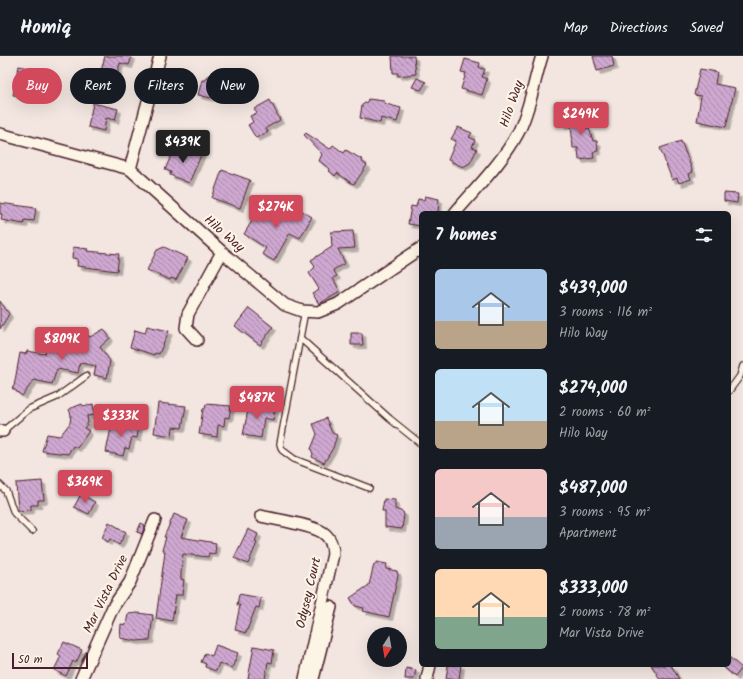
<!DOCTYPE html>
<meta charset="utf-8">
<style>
body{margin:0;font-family:Kalam,sans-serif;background:#20242c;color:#f1f3f6;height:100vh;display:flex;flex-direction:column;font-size:15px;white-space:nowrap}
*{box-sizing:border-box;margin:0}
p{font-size:13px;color:#9ea1a6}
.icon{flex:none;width:22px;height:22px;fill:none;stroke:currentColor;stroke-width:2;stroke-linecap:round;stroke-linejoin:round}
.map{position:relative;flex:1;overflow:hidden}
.sheet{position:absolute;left:419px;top:155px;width:312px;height:456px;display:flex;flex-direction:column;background:#171b24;border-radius:6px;box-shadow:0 4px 16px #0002}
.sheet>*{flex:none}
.guide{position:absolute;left:12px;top:12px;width:347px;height:36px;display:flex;gap:8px}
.needle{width:26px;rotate:191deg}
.tools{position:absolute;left:367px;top:571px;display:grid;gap:8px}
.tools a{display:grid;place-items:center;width:40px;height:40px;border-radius:50%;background:#171b24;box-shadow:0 4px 16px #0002;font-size:20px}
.scale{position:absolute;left:12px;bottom:10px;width:76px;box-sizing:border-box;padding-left:4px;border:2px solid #4a1f2b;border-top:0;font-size:11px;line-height:14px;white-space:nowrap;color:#4a1f2b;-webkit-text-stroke:3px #fcf5e5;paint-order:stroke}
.price{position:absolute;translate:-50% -34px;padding:0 9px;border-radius:4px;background:#d1495b;color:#fff;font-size:13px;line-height:26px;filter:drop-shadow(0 1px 2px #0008)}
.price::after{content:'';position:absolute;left:50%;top:24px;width:12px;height:9px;margin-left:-6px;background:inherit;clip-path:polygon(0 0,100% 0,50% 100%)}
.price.on{background:#222;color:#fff}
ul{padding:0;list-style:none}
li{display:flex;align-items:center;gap:12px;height:100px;padding:0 16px}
li span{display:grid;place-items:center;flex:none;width:112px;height:80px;border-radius:6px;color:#555}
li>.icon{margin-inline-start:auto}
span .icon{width:48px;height:48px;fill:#fffc;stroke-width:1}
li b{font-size:17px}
h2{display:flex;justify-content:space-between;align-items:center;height:48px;padding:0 16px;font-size:17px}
.pill{padding:0 14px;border-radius:18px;background:#171b24;box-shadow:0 4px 16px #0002;font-size:14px;line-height:36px}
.pill.on{background:#d1495b;color:#fff}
header{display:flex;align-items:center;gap:24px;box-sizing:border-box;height:56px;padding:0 20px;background:#171b24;border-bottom:1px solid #363941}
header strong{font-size:19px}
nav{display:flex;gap:22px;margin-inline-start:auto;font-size:14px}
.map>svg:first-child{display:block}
</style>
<header>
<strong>Homiq</strong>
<nav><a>Map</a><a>Directions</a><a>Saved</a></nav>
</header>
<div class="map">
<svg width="743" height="623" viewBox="0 0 743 623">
<defs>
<pattern id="building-back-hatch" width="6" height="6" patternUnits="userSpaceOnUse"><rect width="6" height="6" fill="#cea8d0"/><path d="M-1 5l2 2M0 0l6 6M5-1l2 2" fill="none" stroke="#a988a9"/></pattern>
<filter id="shadow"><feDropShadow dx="3.5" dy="3.5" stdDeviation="0" flood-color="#0004"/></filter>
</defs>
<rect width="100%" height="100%" fill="#f3e6e1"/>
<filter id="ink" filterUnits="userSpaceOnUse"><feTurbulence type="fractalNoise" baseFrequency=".025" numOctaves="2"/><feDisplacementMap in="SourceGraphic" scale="8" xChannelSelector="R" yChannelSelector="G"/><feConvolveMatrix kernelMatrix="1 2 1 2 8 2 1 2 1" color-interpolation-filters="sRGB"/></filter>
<g filter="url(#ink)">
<g fill="url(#building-back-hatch)" stroke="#4a1f2b" filter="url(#shadow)">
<polygon points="105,0 132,0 129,9 120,7 117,19 101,15"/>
<polygon points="392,0 414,0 416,18 398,20 398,17 393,17"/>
<polygon points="593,0 612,0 614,10 597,15"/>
<polygon points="465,3 480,7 479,12 485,13 482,21 487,23 482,39 461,33 466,17 461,16"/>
<polygon points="19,10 34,13 32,22 37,23 34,36 26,34 25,41 13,39"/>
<polygon points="700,13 717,16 715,28 735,32 726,71 697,65 701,40 694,39"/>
<polygon points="217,16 238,23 234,38 230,37 228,42 213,38 211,42 198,39 202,24 206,24 208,19 216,21"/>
<polygon points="417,22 426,26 421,34 412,31"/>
<polygon points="368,43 384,45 386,48 401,52 397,66 381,62 380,67 360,62 362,49 367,46"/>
<polygon points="270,44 280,64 266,72 268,76 256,82 248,69 253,66 250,60 257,57 254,53"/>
<polygon points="93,47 118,53 115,64 106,62 104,75 88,71"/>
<polygon points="580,57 583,73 589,72 593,85 597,85 598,95 593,96 594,102 579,104 578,92 573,92 571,68 562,69 560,59"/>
<polygon points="458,71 472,77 469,81 475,84 472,91 477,93 470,107 463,111 448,104 456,85 451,83"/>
<polygon points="306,77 330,93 333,89 344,97 346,94 363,104 362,106 367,109 355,127 353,128 337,117 335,120 329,115 330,113 319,105 322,98 304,79"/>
<polygon points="681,85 693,116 689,118 691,123 679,127 677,122 672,124 660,92"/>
<polygon points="186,91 202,97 189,127 170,119 171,116 165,114 174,92 184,97"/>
<polygon points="222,114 250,124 240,152 212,142"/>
<polygon points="724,137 738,138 737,147 724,145"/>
<polygon points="425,140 439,143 438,157 421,157 421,170 408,168 411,150 416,151 418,143 424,144"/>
<polygon points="0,147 36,152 34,165 25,164 24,168 1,164 2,158 0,158"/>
<polygon points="261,150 276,159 286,150 295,160 299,153 312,161 300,182 290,177 274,205 262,198 266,192 244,178"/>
<polygon points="353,175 355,192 338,193 345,207 333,214 337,220 333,222 340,236 319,248 312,237 319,233 309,217 315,211 311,204 332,191 331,176"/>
<polygon points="73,191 88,193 87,195 119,198 117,215 77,210 78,203 72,202"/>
<polygon points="164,191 188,202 176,224 171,222 170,224 147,214 157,194"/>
<polygon points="0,245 9,258 0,273"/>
<polygon points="249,252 273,271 260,289 235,270"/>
<polygon points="147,270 169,275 159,298 155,297 154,299 130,291 135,274 145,277"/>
<polygon points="104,273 110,282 100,291 110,305 107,322 94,319 96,310 80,307 78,317 57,313 52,328 34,324 22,340 12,332 14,330 20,297 26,298 27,295 45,298 46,290 53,285 54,287 66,289 85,276 90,281"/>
<polygon points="351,277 362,277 363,289 351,289"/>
<polygon points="158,347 186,350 182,372 173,371 172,380 154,377"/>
<polygon points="82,348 83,350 93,348 95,359 87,360 88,367 84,372 89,375 77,392 73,390 68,398 42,395 47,378 60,380 70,367 71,359 69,353"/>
<polygon points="206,348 231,350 229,362 225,361 224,370 218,369 217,381 199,378 203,353 205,353"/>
<polygon points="250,350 275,352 273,364 264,362 261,382 243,379 248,354 250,354"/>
<polygon points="326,362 332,377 337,379 333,392 324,407 312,401 313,398 311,393 317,378 313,368"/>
<polygon points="114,368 139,370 137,382 132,381 129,393 125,392 123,400 106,396 111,372 113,372"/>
<polygon points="42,425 44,444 38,444 38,449 31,449 31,454 18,455 16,427"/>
<polygon points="81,438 95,446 89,458 74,451"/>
<polygon points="384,443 395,444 395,453 403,456 404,459 402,473 385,471 385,455 382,455"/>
<polygon points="174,458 188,464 181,481 216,487 215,498 209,497 208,501 183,498 181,517 181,523 184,524 182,539 176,539 172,565 156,562 165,496 162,494 166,481 164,481"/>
<polygon points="109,466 126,476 119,489 110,483 108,486 102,482"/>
<polygon points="141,467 145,469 142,478 137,476"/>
<polygon points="248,473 258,478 255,486 257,487 248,508 234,502"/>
<polygon points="376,506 387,508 386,513 397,515 398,519 389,561 363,555 364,552 355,550 350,542 369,529 374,508 376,509"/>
<polygon points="239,538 261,542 259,552 256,551 246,577 235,574 240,549 237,549"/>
<polygon points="138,557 153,559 150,584 136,585 120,582 121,568 126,569 128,558"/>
<polygon points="64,586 82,594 76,607 73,605 66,620 54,614 61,600 58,598"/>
<polygon points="216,589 238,597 232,612 219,607 216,615 205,611 206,608 201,606 205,597 212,600"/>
<polygon points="254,590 274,594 272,607 268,606 265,623 248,623"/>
<polygon points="729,601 742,612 735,621 721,609 729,609"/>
<polygon points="448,609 461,609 459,623 446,623"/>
<polygon points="651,609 671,609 679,623 660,623"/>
<polygon points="406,612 416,614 414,623 405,623"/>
</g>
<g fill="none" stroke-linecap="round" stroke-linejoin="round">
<g stroke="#4a1f2b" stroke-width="8">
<g id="lane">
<polyline points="305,255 280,388 282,394 294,403 369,432"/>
<polyline points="300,282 390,363 421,388"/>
<polyline points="729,335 740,320 743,310"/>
<polyline points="3,375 29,353 57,341 86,320"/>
<polyline points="0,429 6,435 14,457 32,475"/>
</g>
</g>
<g stroke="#4a1f2b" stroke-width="14">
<g id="street">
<polyline points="0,78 130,113 222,196 285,249 302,255 318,256 338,248 421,192"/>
<polyline points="130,113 160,0"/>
<path d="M455,157C477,131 502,107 518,77C530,54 534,25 542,0"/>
<polyline points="197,284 186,272 188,258 222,196"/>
<polyline points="0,375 3,375"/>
<path d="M261,460C277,464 309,468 322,476C330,481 333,490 333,498L305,623"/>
<polyline points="81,623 113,551 130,526 155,464"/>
<polyline points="313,623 331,551"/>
<polyline points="427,623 430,609"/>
</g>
</g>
<use href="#lane" stroke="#fcf5e5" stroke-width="5.5"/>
<use href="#street" stroke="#fcf5e5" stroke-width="11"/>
</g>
</g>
<g text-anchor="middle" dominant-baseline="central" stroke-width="4" stroke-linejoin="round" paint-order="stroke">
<g font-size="13" fill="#4a1f2b" stroke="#fcf5e5">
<text transform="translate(512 48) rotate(-71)">Hilo Way</text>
<text transform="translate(224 178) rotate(41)">Hilo Way</text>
<text transform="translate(309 537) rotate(-77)">Odysey Court</text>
<text transform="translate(106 538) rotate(-64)">Mar Vista Drive</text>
</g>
</g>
</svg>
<div class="tools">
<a><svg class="needle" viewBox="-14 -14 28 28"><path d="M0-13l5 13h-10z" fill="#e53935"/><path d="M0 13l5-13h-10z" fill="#9ea1a6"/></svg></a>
</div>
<div class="scale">50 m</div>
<b class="price" style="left:581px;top:80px">$249K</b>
<b class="price on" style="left:183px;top:108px">$439K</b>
<b class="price" style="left:276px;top:173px">$274K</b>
<b class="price" style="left:62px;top:305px">$809K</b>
<b class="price" style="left:257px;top:364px">$487K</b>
<b class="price" style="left:121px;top:382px">$333K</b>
<b class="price" style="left:85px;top:448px">$369K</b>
<div class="guide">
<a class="pill on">Buy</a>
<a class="pill">Rent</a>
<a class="pill">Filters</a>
<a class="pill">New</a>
</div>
<section class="sheet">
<h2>7 homes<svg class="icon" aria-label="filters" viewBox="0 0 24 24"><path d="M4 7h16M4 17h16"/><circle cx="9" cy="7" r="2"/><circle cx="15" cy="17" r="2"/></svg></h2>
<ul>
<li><span style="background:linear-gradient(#a9c7e8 65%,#b9a48a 0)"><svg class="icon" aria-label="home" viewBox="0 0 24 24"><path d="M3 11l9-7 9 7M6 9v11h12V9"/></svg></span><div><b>$439,000</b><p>3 rooms · 116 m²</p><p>Hilo Way</p></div></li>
<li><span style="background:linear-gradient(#bfe0f5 65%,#b9a48a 0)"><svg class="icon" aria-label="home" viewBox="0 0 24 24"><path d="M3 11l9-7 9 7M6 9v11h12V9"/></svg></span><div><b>$274,000</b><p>2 rooms · 60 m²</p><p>Hilo Way</p></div></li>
<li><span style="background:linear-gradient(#f6c9c9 60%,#9aa5b1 0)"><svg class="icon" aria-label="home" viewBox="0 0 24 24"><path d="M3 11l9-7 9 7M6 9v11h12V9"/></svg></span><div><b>$487,000</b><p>3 rooms · 95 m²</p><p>Apartment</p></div></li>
<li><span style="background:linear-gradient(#ffd9b3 60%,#7fa58c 0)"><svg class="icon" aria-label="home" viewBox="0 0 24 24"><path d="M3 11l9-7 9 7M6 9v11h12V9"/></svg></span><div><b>$333,000</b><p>2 rooms · 78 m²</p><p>Mar Vista Drive</p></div></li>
</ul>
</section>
</div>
